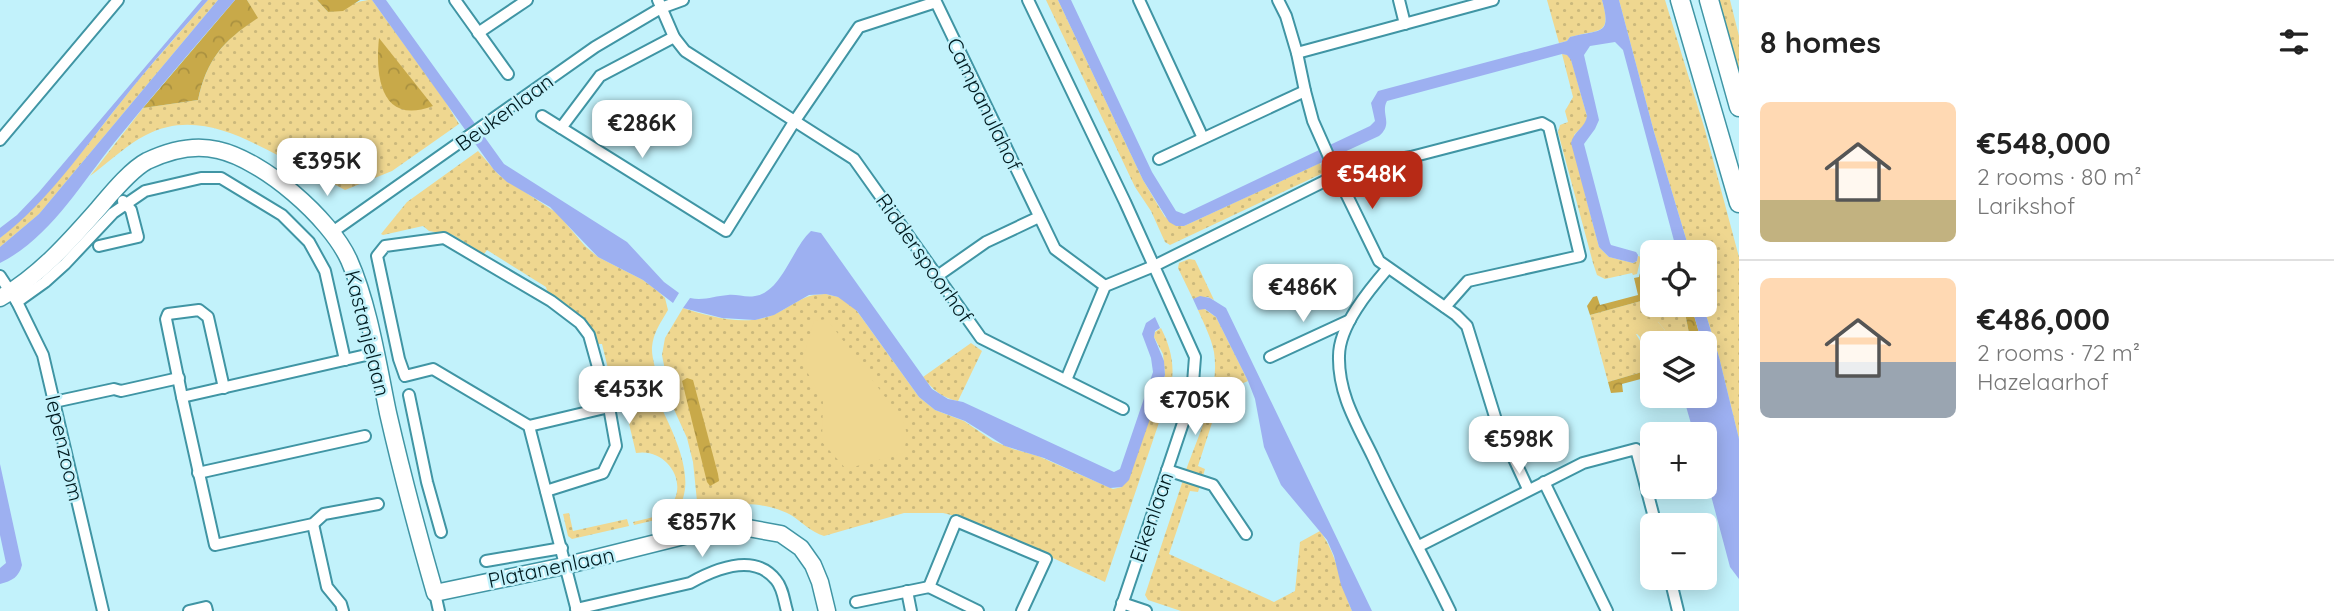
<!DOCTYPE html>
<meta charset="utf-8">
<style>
body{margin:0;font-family:Quicksand,sans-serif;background:#f2f2f2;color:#222;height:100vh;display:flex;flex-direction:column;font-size:26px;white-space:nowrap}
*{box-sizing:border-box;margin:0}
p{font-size:23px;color:#767676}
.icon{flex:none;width:38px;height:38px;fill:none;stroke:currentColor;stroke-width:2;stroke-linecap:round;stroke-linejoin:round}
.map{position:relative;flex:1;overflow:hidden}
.drawer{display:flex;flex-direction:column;background:#fff;width:595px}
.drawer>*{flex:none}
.controls{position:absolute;left:1640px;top:240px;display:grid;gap:14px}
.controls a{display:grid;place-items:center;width:77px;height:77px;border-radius:10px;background:#fff;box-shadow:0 4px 18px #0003;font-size:35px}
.price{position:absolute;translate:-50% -60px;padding:0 16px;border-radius:14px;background:#fff;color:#222;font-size:23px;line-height:46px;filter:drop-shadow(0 2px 4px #0008)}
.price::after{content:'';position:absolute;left:50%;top:42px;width:21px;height:16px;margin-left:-10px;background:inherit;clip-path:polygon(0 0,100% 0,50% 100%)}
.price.on{background:#b72a16;color:#fff}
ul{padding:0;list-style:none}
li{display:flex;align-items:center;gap:21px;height:175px;padding:0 21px}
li+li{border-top:2px solid #e0e0e0}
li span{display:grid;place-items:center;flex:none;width:196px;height:140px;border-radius:10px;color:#555}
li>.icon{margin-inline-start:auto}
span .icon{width:84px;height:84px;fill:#fffc;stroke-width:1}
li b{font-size:30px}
h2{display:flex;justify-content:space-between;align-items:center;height:84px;padding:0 21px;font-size:30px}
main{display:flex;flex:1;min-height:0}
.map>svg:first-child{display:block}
</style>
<main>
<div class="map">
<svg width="1739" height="611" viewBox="0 0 1739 611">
<defs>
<pattern id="grass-dots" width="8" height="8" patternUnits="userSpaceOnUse" patternTransform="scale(1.75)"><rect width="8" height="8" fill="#efd790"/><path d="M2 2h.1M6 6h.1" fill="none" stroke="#cbb87c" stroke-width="1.8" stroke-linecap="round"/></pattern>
<pattern id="forest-crowns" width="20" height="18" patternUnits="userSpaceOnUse" patternTransform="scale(1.75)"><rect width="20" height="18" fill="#c8a949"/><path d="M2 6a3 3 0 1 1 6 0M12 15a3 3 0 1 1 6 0" fill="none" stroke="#aa9140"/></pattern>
</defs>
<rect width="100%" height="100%" fill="#c2f2fb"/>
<g fill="url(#grass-dots)">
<path d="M208,0H218L39,214L0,247V238C48,199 83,150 121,102C148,67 179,34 208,0Z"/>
<path d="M247,0H317L328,12C348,10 353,0 372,0L445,101L459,124L392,171L345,190C325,179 304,169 283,158C241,136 194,110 146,135C126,145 108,163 90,176L143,108L198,100C207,59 223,41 257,18Z"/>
<polygon points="1046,0 1058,0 1143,180 1165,217 1184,226 1320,163 1323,173 1170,245 1165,242 1151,211 1135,187"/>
<path d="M1547,0H1602C1612,35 1601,29 1570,37L1567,41L1559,43Z"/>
<polygon points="1619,0 1665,0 1705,130 1739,257 1739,439 1719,357 1703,305 1704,304 1704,252 1690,252 1654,132"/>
<polygon points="1716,0 1730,0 1739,36 1739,79"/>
<polygon points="1562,54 1568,55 1571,59 1587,116 1586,123 1574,135 1585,194 1599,247 1609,257 1633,263 1637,261 1638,256 1641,257 1637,274 1633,275 1632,273 1605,279 1597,275 1593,263 1558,132 1560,125 1568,122 1565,111 1573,97"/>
<path d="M478,151L499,175L557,213L585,246L598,257L643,280L659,292L665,298L668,310C661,322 653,333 652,347C651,362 662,381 655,393L618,401L611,400L607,386L611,381L602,344H597C581,314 577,312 548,294L546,287L487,250L484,254L453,235L429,231L423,226L383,235L381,234L407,202Z"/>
<polygon points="1189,259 1195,260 1214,300 1208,297 1193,299 1178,268 1179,263"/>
<path d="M826,294L842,298L854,307L919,397L935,410L964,421L993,441L1013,449L1038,456L1113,489L1122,487L1165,375L1163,354L1154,337L1155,332L1161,328C1171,348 1175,365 1171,387L1105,582L968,519L943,513H904L824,536C811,532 802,522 791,515C760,499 730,504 698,511L693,462L687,438L672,405L662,355L665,338L683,308C711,317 747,327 775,314C795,305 802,294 826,294Z"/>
<polygon points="1652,298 1652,304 1678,305 1684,308 1691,343 1662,343 1665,330 1658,322 1636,334 1648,354 1652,353 1652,369 1608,382 1590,315"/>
<path d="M1203,308L1216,317L1248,381L1222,392L1198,466L1205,469L1203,476L1186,470C1199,434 1220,391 1214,352C1211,337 1204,324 1198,310Z"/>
<path d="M971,343L982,351L958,401C942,398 933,390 923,377Z"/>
<path d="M657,404L660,405C671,428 688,461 685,489C684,498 680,507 677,515L634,525L633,522C644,519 656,518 665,511C693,489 669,447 636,453L626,411Z"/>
<path d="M1183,480L1200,486L1198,492L1190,491L1169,554L1274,602L1295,591L1300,542L1320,531C1337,554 1341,585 1352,611H1181L1148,600L1145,595Z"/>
<polygon points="569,513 573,531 627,519 629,526 572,539 568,536 563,514"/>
</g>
<g fill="url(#forest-crowns)">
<path d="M235,0H247L258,18C223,41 207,59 198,100L143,108Z"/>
<polygon points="317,0 360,0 343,11 328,12"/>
<path d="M379,38L433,106C381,126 375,77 379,38Z"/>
<polygon points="1644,258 1648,259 1646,264 1649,267 1652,268 1652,298 1590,315 1587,306 1593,297 1597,296 1600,305 1638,295 1634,278 1639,277"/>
<polygon points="1678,305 1691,305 1702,343 1691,343 1684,308"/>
<polygon points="1652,369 1652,376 1622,384 1623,392 1611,393 1608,382"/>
<polygon points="687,378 693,380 718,474 719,481 710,486 707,482 682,381"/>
</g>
<g fill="#efd790">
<polygon points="1646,318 1658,322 1665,330 1662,343 1652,343 1652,353 1648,354 1640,351 1640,337 1637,334 1632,335 1630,330 1632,322"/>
<polygon points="827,319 903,421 907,434 904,453 846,469 822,442 823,402 802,362 814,321"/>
</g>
<g fill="#9db0f1">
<path d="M202,0H208C179,33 148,67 121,102C83,149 49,201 0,238V228L17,215L39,192Z"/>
<path d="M218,0H235C194,47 153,95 114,143C80,185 50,238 0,263V247L39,214Z"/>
<polygon points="372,0 386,0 504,164 627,242 664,282 679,293 673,303 643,280 598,257 550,207 507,182 494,170"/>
<path d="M1058,0H1071L1152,172L1176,211L1184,214L1370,126L1375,121L1371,103L1378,91L1567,41L1570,37C1601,29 1612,36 1602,0H1619L1654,132L1690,252H1677L1623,50L1615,42L1590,46L1584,55L1599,120L1595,129L1584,144L1610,243L1611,245L1636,252L1638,255L1637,261L1633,263L1609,257L1599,247L1571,143C1573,132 1586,127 1587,116L1571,60L1567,55L1562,54L1387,101C1380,114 1394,123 1379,136L1184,226H1176L1169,222L1143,180Z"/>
<path d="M811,231L821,233L932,389L948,399L963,402L1114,472L1120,469L1153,372L1151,358L1142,334L1146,323L1155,317L1160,328L1155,331L1154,337L1164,361L1165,375L1129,480L1122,487L1110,488L1044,458L1005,446L965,421L935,410L919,397L857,311L838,297L826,294L809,295L774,315L755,320L722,318L683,308L690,298C704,301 714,296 728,295C737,294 746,298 755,296C782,292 792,248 811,231Z"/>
<polygon points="1200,296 1210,298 1226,308 1372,611 1352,611 1341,585 1334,556 1327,540 1281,485 1264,447 1255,399 1248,381 1216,317 1205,309 1198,310 1193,299"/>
<polygon points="1691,305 1703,305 1719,357 1739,439 1739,579 1730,567 1705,473 1704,434 1694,434 1683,396 1704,396 1704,343 1702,343"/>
<path d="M0,464L22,565C19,577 12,581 0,584V568L6,563L0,535Z"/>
</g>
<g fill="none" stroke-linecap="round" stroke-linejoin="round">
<g stroke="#4095a4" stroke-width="14">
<g id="street">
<polyline points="455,0 508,74"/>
<polyline points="658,0 674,37 685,51 854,159 981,338 1123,409"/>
<polyline points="1028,0 1125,202 1195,357 1192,396 1120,611"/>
<polyline points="1139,0 1203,138"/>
<polyline points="1278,0 1286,16 1297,53 1305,91 1313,121 1337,175 1379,261 1456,315 1467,326 1496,420 1528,489"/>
<polyline points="1399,0 1405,24"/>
<polyline points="478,33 527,0"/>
<polyline points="1297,53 1493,0"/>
<polyline points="542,116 726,231 794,122 859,27 936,2 1055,249 1105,286"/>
<polyline points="561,128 600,76 674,37"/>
<polyline points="0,140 118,0"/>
<polyline points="1159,159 1305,91"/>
<polyline points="331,233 595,47 661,8 683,0"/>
<polyline points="99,246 138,237 131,210 123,201"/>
<path d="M1388,268C1369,290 1339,326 1339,356C1338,394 1357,424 1373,457C1397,509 1425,559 1450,611"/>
<polyline points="0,276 17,302 43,355 103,611"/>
<polyline points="936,277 986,242 1039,217"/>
<polyline points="17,302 45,282 65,264 113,213 145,191 201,178 221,178 282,215 309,242 325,271 345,360"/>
<polyline points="375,353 182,397 215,545 313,524 324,514 378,504"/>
<polyline points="1270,357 1350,320"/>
<polyline points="1066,380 1105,286 1154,266 1353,167 1411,157 1542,123 1549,127 1580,256 1468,281 1445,307"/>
<polyline points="409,395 427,482 441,532"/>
<polyline points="182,397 166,319 168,314 199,310 208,317 224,388"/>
<polyline points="54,402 114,389 121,391 179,378"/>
<polyline points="529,426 609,407 616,446 603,473 546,491"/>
<polyline points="1167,470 1213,485 1246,534"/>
<polyline points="198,473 365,436"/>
<polyline points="1544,482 1607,611"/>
<polyline points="313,524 327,587 341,604 343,611"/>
<polyline points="1419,546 1583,463 1636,449 1656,525"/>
<polyline points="486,561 562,548"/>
<polyline points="1670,578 1678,611"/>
<polyline points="929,587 956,521 1046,559 1022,611"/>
<polyline points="907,591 911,611"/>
<polyline points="435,593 439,611"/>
<polyline points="856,602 929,587 978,611"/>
<polyline points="1122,603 1146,611"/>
<path d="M576,609L690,583C715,569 754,552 776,580C783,588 784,601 787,611"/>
<polyline points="189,611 206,607 207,611"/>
<polyline points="577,611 529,426 433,369 405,376 399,359 377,256 385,246 444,238 551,301 580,323 589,335 609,407"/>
</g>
</g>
<g stroke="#4095a4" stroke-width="19">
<path id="secondary" d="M0,298C38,277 69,242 98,209C110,195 130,170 147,161C168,151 194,144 218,150C263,160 330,218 349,260C369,305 378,365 388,413C402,474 418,534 435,593L564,566L692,534L737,526L781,534L801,548L813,565L820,582L827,611"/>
</g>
<g stroke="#4095a4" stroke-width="21">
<g id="primary">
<polyline points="1680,0 1739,203"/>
<polyline points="1709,0 1739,107"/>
</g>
</g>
<use href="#street" stroke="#fff" stroke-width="10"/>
<use href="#secondary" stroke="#fff" stroke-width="16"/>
<use href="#primary" stroke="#fff" stroke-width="18"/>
</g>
<g text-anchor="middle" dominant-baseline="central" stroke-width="5" stroke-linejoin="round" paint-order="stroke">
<g font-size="21" fill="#011b20" stroke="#c2f2fb">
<text transform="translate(985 104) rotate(64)">Campanulahof</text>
<text transform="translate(504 112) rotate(-36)">Beukenlaan</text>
<text transform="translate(925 258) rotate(55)">Ridderspoorhof</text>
<text transform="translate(368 333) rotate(76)">Kastanjelaan</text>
<text transform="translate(65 448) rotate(77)">Iepenzoom</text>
<text transform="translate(1151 517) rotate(-71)">Eikenlaan</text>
<text transform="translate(551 567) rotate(-12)">Platanenlaan</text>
</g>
</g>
</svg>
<div class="controls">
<a><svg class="icon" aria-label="locate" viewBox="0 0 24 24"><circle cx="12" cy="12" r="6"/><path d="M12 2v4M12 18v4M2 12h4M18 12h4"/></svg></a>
<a><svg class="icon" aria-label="layers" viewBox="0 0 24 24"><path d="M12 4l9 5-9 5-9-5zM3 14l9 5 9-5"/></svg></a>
<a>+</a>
<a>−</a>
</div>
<b class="price" style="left:642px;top:160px">€286K</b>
<b class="price" style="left:327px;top:198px">€395K</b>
<b class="price on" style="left:1372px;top:211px">€548K</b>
<b class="price" style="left:1303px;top:324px">€486K</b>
<b class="price" style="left:629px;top:426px">€453K</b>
<b class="price" style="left:1195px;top:437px">€705K</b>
<b class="price" style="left:1519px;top:476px">€598K</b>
<b class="price" style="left:702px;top:559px">€857K</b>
</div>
<section class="drawer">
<h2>8 homes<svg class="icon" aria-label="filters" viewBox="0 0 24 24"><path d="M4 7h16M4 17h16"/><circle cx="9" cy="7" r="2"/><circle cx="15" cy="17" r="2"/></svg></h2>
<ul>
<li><span style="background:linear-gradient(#ffd9b3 70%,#c2b280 0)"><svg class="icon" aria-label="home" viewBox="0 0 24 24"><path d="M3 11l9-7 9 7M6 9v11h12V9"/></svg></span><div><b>€548,000</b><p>2 rooms · 80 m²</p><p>Larikshof</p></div></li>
<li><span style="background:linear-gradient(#ffd9b3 60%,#9aa5b1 0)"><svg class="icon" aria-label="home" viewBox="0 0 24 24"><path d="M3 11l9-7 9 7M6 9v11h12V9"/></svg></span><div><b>€486,000</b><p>2 rooms · 72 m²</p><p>Hazelaarhof</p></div></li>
</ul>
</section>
</main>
